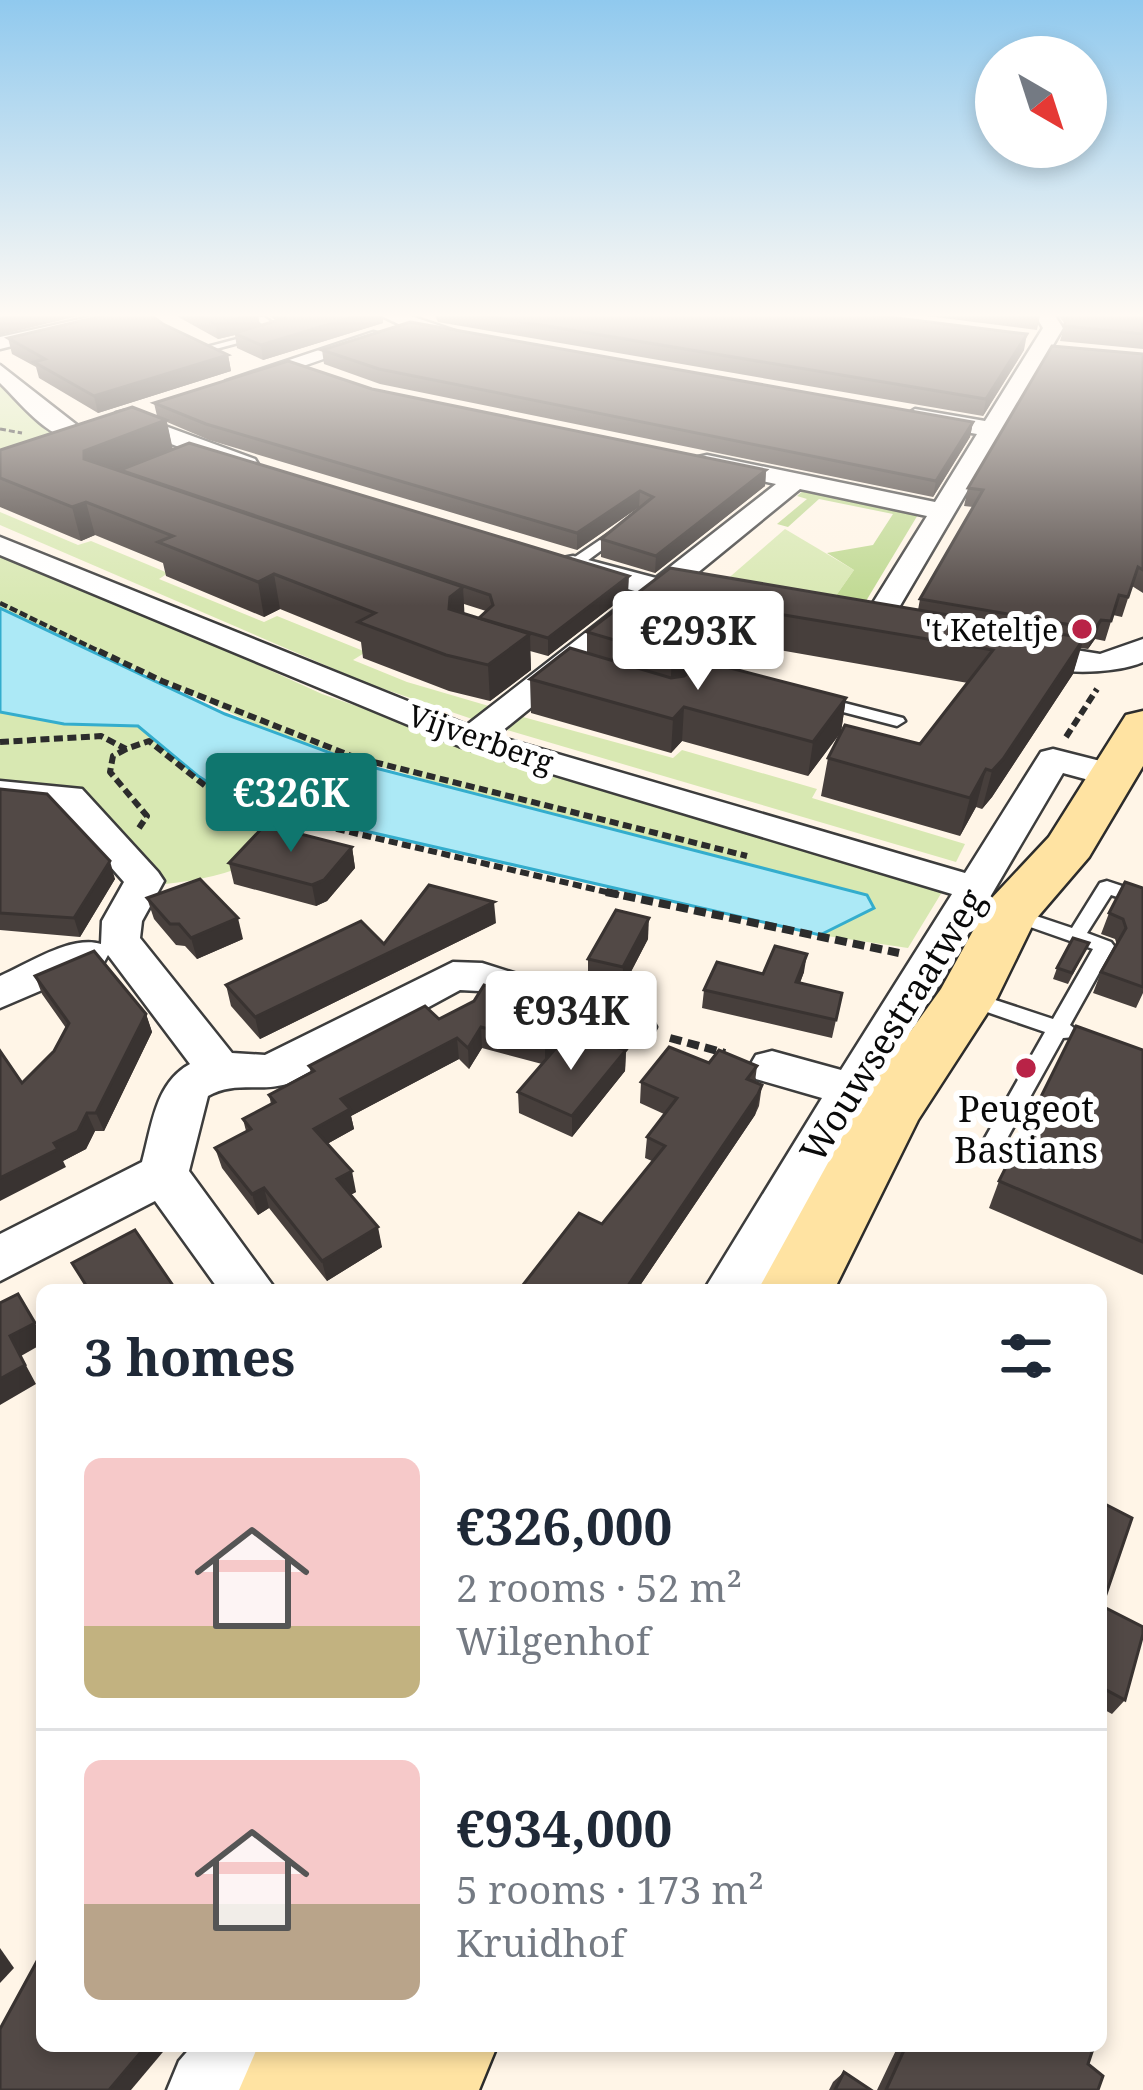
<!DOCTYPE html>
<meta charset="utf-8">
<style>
body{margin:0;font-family:"Noto Serif",serif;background:#f6f6f7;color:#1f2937;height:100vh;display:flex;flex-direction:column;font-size:45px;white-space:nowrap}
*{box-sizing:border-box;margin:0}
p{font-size:39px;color:#747a83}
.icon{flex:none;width:66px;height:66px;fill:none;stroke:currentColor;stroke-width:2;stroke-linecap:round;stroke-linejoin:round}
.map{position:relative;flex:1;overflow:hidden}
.panel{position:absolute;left:36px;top:1284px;width:1071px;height:768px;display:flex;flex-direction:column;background:#fff;border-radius:18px;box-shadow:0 6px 18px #0003}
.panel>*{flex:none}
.needle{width:78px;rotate:141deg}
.buttons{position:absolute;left:975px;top:36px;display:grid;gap:24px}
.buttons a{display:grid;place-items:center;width:132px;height:132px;border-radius:50%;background:#fff;box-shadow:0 6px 18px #0003;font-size:60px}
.price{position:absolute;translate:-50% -102px;padding:0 27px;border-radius:12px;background:#fff;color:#222;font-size:39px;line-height:78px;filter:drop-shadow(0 3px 6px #0008)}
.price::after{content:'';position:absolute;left:50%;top:72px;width:36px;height:27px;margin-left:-18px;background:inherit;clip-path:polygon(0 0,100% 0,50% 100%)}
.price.selected{background:#0f766e;color:#fff}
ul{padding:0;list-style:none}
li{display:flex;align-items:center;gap:36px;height:300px;padding:0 48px}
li+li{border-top:3px solid #e0e1e3}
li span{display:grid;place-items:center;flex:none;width:336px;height:240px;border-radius:18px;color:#555}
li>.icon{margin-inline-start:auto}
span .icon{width:144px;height:144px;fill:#fffc;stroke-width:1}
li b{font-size:51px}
h2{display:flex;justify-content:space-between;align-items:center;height:144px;padding:0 48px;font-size:51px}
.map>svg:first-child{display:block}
</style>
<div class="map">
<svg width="1143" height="2090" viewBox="0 0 1143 2090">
<rect width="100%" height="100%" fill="#fff5e7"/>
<g fill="#d8e8b2">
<polygon points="0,379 61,433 0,452"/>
<polygon points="0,512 78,545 91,541 168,573 159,579 264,622 277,616 366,652 353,660 407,682 499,709 481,722 369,684 0,525"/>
<polygon points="785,529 854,570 833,600 724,582"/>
<polygon points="0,547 322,694 465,744 933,884 942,892 908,948 820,935 873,908 295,742 0,608"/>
<path d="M0,712L64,724L138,726L230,796L314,820C270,862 225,878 165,884L71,789L0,781Z"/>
<polygon points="523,717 673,758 682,750 817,789 812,798 965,844 956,862 507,730"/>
</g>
<polygon fill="#bfd991" points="804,490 919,513 863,606 833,600 854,570 827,553 873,545 893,514 819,499 788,527 777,524 807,499 797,496"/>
<polygon fill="#ace9f6" stroke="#33adcd" stroke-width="3" points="0,608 225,714 360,764 867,895 874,908 820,935 269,809 230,796 198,776 138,726 64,724 0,712"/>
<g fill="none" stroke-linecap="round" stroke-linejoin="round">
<g stroke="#3d3d3d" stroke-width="5">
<g id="lane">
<polygon points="258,317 264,317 284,331 208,351 203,348 271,330 258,321"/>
<polygon points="622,525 628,529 626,532 579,567 569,567 569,561"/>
<polygon points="821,697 903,718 905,721 897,726 816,705 816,699"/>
<polygon points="1107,881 1143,893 1143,905 1111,895 1087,933 1111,942 1114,946 1070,1025 1079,1032 1076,1037 1063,1038 1004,1144 988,1144 985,1138 1045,1032 961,1003 958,998 968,991 1053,1019 1093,949 1005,918 1003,914 1012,908 1072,928 1100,883"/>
</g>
</g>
<g stroke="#3d3d3d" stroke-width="5">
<g id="street">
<polygon points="108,313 146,313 0,349 0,337"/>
<polygon points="375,313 402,313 476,338 466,344 422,335"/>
<polygon points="1034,313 1053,313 1063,328 887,628 876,631 861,622 927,516 800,489 685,583 717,589 722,595 717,601 667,597 496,736 965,873 1041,752 1053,749 1124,767 1129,775 1124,783 1111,786 1063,773 759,1290 704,1290 822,1098 756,1079 749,1067 756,1055 772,1051 841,1070 952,894 459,746 0,555 0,537 467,725 638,592 563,570 559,564 563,558 573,556 656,578 776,484 698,467 698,457 707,455 935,502 977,434 915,423 904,416 915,409 985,421 1043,328"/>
<polygon points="373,332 390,336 245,386 229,386 226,381"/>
<path d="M0,365L82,429V439C51,444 21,403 0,383Z"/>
<polygon points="124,411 255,459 258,464 255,469 237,469 116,423 116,413"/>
<path d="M1143,639V662C1112,676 1028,677 1004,650L1020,641L1100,654Z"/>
<path d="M0,781L82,789L158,872L164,881L142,921L140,938L232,1053L265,1055L453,962L482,963L650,1016L656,1027L650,1038L634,1042L479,991L460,990L287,1084C259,1092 234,1081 208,1096L189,1171L276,1290H219L155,1201L0,1281V1234L142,1162C152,1126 155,1083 190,1064L108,955L103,964L0,1008V976C28,964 70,935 101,944L102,921L124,882L58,807L0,803Z"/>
<polygon points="192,2046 285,2046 261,2090 167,2090 179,2061"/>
</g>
</g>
<g stroke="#2c2c2c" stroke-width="5">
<g id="secondary">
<polygon points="1143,711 1143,766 1089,857 1035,920 997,998 918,1120 834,1290 758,1290 867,1092 941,989 990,900 1049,837 1126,715"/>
<polygon points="258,2046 497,2046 479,2090 239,2090"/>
</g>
</g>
<polyline stroke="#2c2c2c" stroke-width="3" stroke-dasharray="6 3" stroke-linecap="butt" points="0,429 22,433"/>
<polyline stroke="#2c2c2c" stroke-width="4.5" stroke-dasharray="8 3" stroke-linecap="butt" points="0,603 105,654"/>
<g stroke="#2c2c2c" stroke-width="6" stroke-dasharray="9 4.5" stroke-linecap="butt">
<polyline points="99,651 162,681 354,757 747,856"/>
<polyline points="1066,737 1097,689"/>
<polyline points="0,742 101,736 126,749 149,741 213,792 260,811 619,895"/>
<polyline points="126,749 113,756 110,772 147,816 139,828"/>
</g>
<g stroke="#2c2c2c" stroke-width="8" stroke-dasharray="12 6" stroke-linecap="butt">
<polyline points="606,892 899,953"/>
<polyline points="670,1038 725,1053"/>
</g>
<use href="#lane" fill="#fff" fill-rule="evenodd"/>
<use href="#street" fill="#fff" fill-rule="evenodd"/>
<use href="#secondary" fill="#ffe3a2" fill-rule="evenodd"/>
</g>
<g fill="#473f3c" fill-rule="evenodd">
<polygon points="173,314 262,314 258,315 260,325 277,321 266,314 382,314 383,323 263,360 237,348 235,335 218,339"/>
<polygon points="434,314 865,314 1024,350 983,416 438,322"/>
<polygon points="911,314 1040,314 1040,315 1037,330"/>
<polygon points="1057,314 1143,314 1143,349 1060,341 1065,324"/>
<polygon points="163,324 228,355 231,371 98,413 39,378 36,367 12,354 8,338"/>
<polygon points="322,350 973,422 970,437 933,497 380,384 324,364"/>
<polygon points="1143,354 1143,593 1132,586 1122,617 1113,615 1105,641 1095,639 1088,649 1080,648 1073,674 992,797 982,809 976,807 960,836 821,796 828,758 920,744 968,683 733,642 708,662 846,698 841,732 808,776 682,741 671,753 531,713 530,679 587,653 587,632 670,568 918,610 920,599 973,507 964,506 968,488"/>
<path d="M372,389L766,470L765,486L655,573L601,557V539L639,507L577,550L209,440L167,422L173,450L628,594L548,656L530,651L531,670L490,701L449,691L363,658L361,642L280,609L264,617L166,576L163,563L95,535L81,541L0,507V450L157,416L154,403ZM464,604L486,611L479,618L464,614Z"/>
<polygon points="0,789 115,879 80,937 0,930"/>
<polygon points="352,847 355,868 327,901 316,906 234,884 229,863"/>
<polygon points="1143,888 1143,993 1136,1008 1093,993 1101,972 1117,945 1115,939 1101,934 1109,913"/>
<polygon points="147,898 243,939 197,959 185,946 176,945 154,919"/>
<polygon points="496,923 260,1039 231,1006 226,985 384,944"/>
<polygon points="648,939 622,989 588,980 588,959"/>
<polygon points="1089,943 1068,984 1053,979 1057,968"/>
<polygon points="804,972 800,983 842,993 832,1038 702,1008 704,990 763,974"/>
<polygon points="35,976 146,1014 152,1032 104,1131 95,1131 86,1149 63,1161 66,1167 22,1083 54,1051 66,1028 42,994"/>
<polygon points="505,991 568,1025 552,1052 626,1050 625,1071 572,1137 519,1113 518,1092 542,1064 482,1048 469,1069 459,1059 351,1116 354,1129 327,1144 356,1192 350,1195 382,1247 327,1281 269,1208 258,1215 222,1168 215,1148 246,1131 243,1119 271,1104 269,1095 311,1073 309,1066 439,1019"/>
<polygon points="1143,1050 1143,1275 989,1208 999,1181"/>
<polygon points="709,1063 757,1066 755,1082 762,1085 759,1106 755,1115 637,1290 519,1290 602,1224 652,1161 645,1158 647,1137 664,1114 640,1103 641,1082"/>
<polygon points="1101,1502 1102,1606 1125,1700 1112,1714 1101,1708"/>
<polygon points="898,2046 1094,2046 1088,2064 1098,2090 877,2090"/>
<polygon points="844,2072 871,2090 829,2090 833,2082"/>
</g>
<g fill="#393331">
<polygon points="22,314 87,314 0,335 0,319"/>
<polygon points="253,314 262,314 258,315 260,328 234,333 235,335 218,339 215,324"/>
<polygon points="363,314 382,314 383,323 263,360 261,345"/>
<polygon points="1027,334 1024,350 983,416 986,399"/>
<polygon points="228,355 231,371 98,413 94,396"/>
<polygon points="166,420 173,451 92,483 84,459 84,451"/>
<polygon points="973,422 970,437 933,497 936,481"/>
<polygon points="766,470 765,486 655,573 656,556"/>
<polygon points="640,491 639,507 577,550 577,533"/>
<polygon points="86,502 95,535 81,541 72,507"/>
<polygon points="274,574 280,609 264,617 258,582"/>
<polygon points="629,576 628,594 548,656 548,638"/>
<polygon points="463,587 465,623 449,609 450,597"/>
<polygon points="736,607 733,642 670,693 672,657"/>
<polygon points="1101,620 1095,639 1088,649 1095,629"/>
<polygon points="530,634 531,670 490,701 488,665"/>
<polygon points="1084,638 1073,674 992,797 982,809 992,771"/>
<polygon points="846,698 841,732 808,776 813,742"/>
<polygon points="684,707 682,741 671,753 673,719"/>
<polygon points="986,769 976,807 960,836 970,798"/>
<polygon points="352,847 355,868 327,901 316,906 312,885"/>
<polygon points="110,861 115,879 80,937 74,918"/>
<polygon points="494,902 496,923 260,1039 255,1017"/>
<polygon points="238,918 243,939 197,959 191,938"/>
<polygon points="649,918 648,939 622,989 623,967"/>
<polygon points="807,954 804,972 793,1000 796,982"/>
<polygon points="568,1005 568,1025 545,1065 545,1044"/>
<polygon points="146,1014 152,1032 104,1131 96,1113"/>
<polygon points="481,1027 482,1048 469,1069 468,1048"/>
<polygon points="457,1038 459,1059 351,1116 354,1129 318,1149 314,1129 341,1099"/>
<polygon points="626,1050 625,1071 572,1137 572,1116"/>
<polygon points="762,1085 755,1115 637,1290 625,1290"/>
<polygon points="87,1113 95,1131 86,1149 63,1161 66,1167 0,1201 0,1178 54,1143"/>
<polygon points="352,1171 356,1192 341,1200 337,1179"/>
<polygon points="264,1188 269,1208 258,1215 252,1194"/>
<polygon points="378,1227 382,1247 327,1281 322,1261"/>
<polygon points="35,1323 42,1336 42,1344 21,1356 36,1384 0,1405 0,1379 10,1336"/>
<polygon points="0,1948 14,1968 0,1983"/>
<polygon points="146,2046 168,2046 131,2090 109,2090"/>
</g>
<g fill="#524946" stroke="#393331" stroke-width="3">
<polygon points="0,314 22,314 0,319"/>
<polygon points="110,314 149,314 163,324 228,355 94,396 34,362 45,359 8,338"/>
<polygon points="196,314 257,314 215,324"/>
<polygon points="285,314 363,314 261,345 234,333 286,318"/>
<polygon points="474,314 865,314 1027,334 986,399"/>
<polygon points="1069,314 1143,314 1143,334 1064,326"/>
<polygon points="410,322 973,422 936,481 379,369 322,350"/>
<polygon points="1052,346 1143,354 1143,570 1138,567 1128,597 1119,595 1111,621 1101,620 1095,629 920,599 983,490 968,488"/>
<polygon points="288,361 372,389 766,470 656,556 601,539 653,497 640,491 577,533 206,424 154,403"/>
<polygon points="132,407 166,420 84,451 84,459 463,587 450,597 449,609 530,634 488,665 446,655 358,622 375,613 274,574 258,582 158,542 173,536 86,502 72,507 0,478 0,450"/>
<polygon points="189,443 629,576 548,638 479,618 493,605 490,595 120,470"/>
<polygon points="670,568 1084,638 1003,759 992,771 986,769 970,798 828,758 845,725 920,744 993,650 736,607 672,657 587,632"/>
<polygon points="570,648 671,678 684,676 703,661 846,698 813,742 684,707 673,719 530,679"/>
<polygon points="0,789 47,794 110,861 74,918 0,913"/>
<polygon points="265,825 352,847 324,880 312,885 229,863"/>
<polygon points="200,879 238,918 191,938 179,924 170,924 147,898"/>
<polygon points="1125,882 1143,888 1143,987 1101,972 1126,928 1123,919 1109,913"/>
<polygon points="429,885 494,902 255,1017 226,985 361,921 384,944"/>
<polygon points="616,910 649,918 623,967 588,959"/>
<polygon points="1073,938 1089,943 1072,973 1057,968"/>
<polygon points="775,946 807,954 796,982 842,993 836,1020 704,990 717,962 763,974"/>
<polygon points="94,951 146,1014 96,1113 87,1113 78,1131 54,1143 58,1149 0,1178 0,1051 22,1083 54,1051 69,1023 35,976"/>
<polygon points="505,984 504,991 516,994 520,989 568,1005 545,1044 481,1027 468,1048 457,1038 341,1099 350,1109 314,1129 352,1171 337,1179 378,1227 322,1261 264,1188 252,1194 215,1148 251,1129 243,1119 275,1102 269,1095 314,1071 309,1066 425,1006 439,1019 474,1001 484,985 497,989"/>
<polygon points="1076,1026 1143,1050 1143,1242 999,1181"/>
<polygon points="568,1034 626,1050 572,1116 518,1092"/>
<polygon points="669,1047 709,1063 719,1050 757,1066 747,1079 762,1085 758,1094 625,1290 519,1290 579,1213 602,1224 665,1146 647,1137 677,1098 641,1082"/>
<polygon points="135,1230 176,1290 89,1290 72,1263"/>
<polygon points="18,1294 35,1323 10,1336 25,1365 0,1379 0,1303"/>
<polygon points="1101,1502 1132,1518 1102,1606 1143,1627 1143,1634 1125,1700 1101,1687"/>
<polygon points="42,1952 42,2046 146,2046 109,2090 0,2090 0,2029"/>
<polygon points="906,2046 1094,2046 1088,2064 1103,2076 1098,2090 886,2090"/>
<polygon points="844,2072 871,2090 835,2090"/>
</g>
<linearGradient id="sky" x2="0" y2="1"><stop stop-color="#90c9ee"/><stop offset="0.52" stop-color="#fffaf4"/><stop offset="1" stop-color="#fffaf4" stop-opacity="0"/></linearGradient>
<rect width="1143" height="606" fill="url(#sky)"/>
<g fill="#b92347" stroke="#fff" stroke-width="4.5">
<circle cx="1082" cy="629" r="12"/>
<circle cx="1026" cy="1068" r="12"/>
</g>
<g text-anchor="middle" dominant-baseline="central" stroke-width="12" stroke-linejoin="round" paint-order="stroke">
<g font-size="30" fill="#0a0a0a" stroke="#fff" text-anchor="end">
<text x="1058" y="629">'t Keteltje</text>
</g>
<g font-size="30" fill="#0a0a0a" stroke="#fff">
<text transform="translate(481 738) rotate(19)">Vijverberg</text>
</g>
<g font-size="36" fill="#0a0a0a" stroke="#fff">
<text transform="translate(892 1025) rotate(-58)">Wouwsestraatweg</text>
</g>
<g font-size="36" fill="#0a0a0a" stroke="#fff">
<text x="1026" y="1108">Peugeot<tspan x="1026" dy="41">Bastians</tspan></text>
</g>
</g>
</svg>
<div class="buttons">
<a><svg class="needle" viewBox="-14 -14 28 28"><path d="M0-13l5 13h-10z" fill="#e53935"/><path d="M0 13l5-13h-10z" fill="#747a83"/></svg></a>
</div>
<b class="price" style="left:698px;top:693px">€293K</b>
<b class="price selected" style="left:291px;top:855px">€326K</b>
<b class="price" style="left:571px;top:1073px">€934K</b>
<section class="panel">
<h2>3 homes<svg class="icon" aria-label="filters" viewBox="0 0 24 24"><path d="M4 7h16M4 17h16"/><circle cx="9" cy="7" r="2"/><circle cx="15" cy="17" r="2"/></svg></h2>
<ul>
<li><span style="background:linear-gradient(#f6c9c9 70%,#c2b280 0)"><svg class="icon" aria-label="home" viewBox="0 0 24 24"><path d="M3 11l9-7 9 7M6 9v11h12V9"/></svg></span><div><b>€326,000</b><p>2 rooms · 52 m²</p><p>Wilgenhof</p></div></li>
<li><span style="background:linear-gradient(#f6c9c9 60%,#b9a48a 0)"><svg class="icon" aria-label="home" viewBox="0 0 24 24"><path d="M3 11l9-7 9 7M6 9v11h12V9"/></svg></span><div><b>€934,000</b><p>5 rooms · 173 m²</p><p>Kruidhof</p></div></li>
</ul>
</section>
</div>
